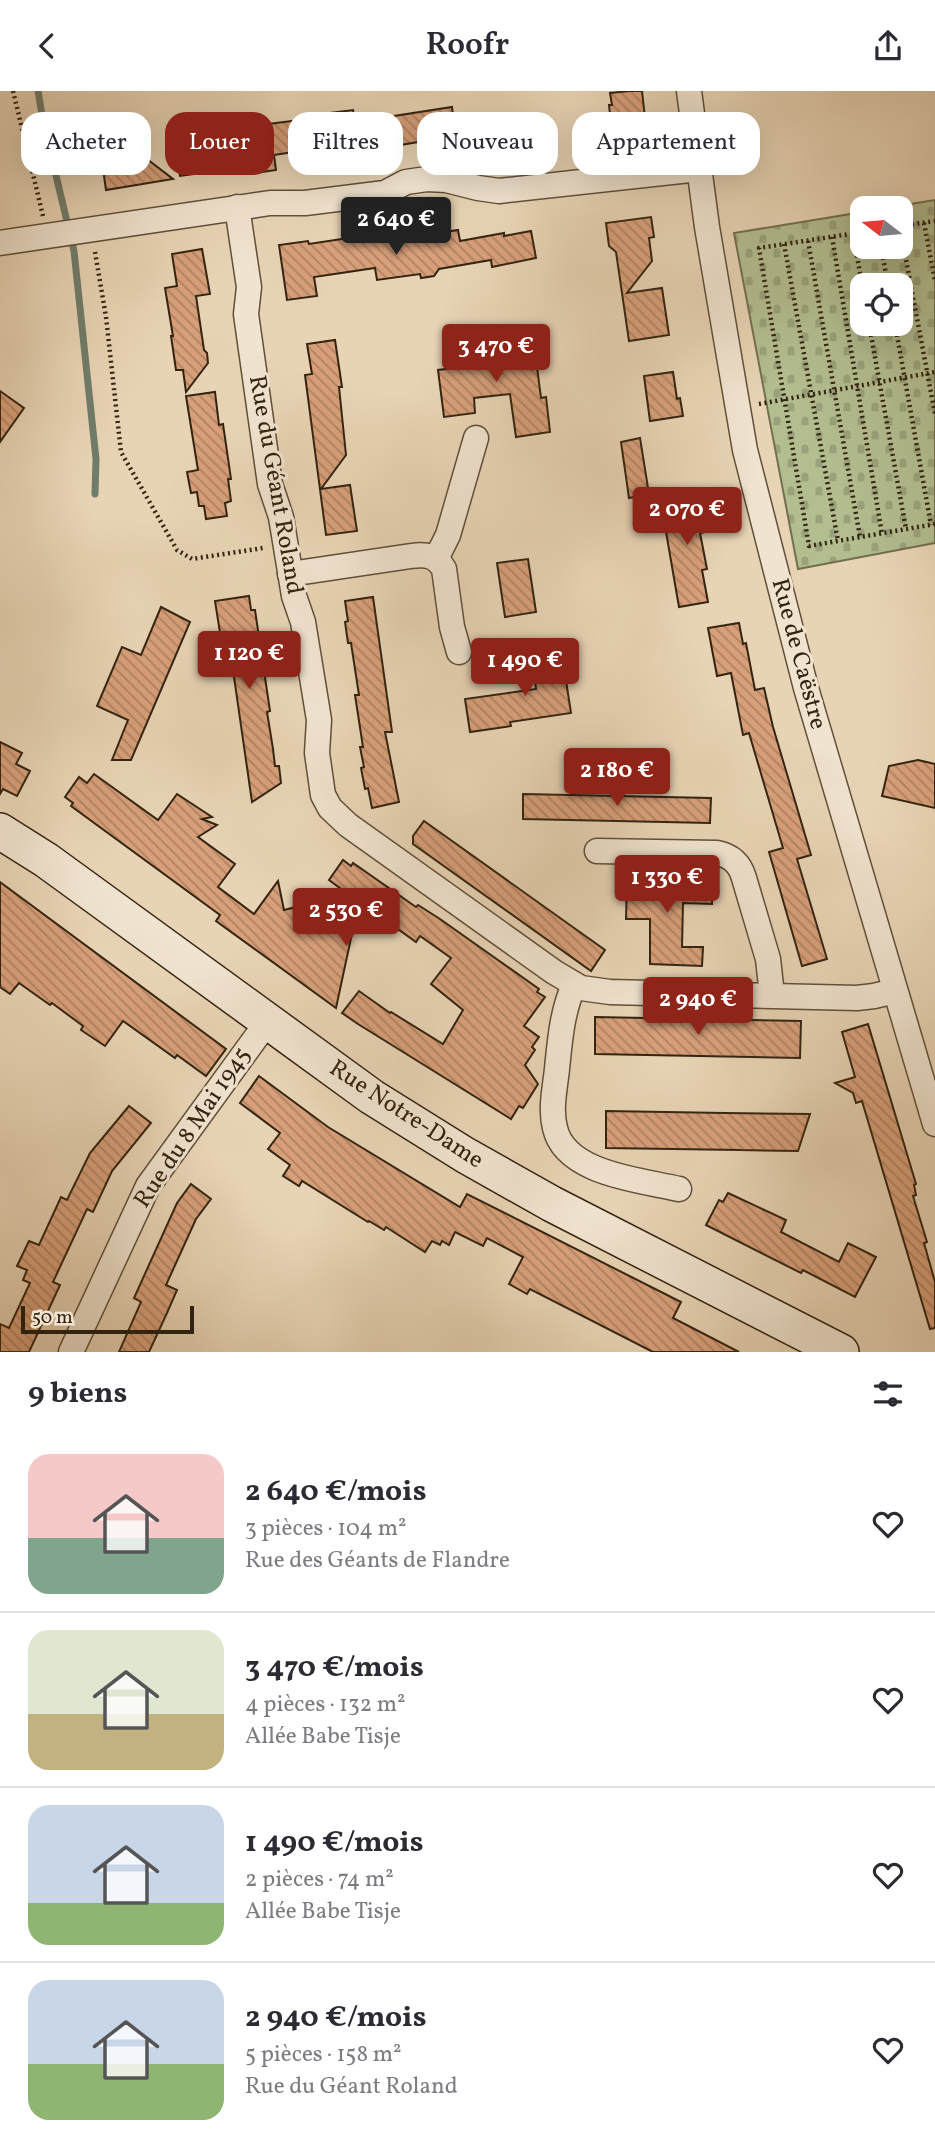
<!DOCTYPE html>
<html lang="fr">
<meta charset="utf-8">
<style>
body{margin:0;font-family:Vollkorn,serif;background:#f7f7f7;color:#2b2b33;height:100vh;display:flex;flex-direction:column;font-size:26px;white-space:nowrap}
*{box-sizing:border-box;margin:0}
p{font-size:23px;color:#7c7c81}
.icon{flex:none;width:38px;height:38px;fill:none;stroke:currentColor;stroke-width:2;stroke-linecap:round;stroke-linejoin:round}
.map{position:relative;height:1261px;overflow:hidden}
.sheet{display:flex;flex-direction:column;background:#fff;flex:1}
.sheet>*{flex:none}
.banner{position:absolute;left:21px;top:21px;width:894px;height:63px;display:flex;gap:14px}
.needle{width:46px;rotate:286deg}
.controls{position:absolute;left:850px;top:105px;display:grid;gap:14px}
.controls a{display:grid;place-items:center;width:63px;height:63px;border-radius:14px;background:#fff;box-shadow:0 7px 28px #0002;font-size:35px}
.scale{position:absolute;left:21px;bottom:18px;width:173px;box-sizing:border-box;padding-left:7px;border:4px solid #332410;border-top:0;font-size:19px;line-height:24px;white-space:nowrap;color:#332410;-webkit-text-stroke:5px #f0e3cf;paint-order:stroke}
.price{position:absolute;translate:-50% -60px;padding:0 16px;border-radius:7px;background:#8f2418;color:#fff;font-size:23px;line-height:46px;filter:drop-shadow(0 2px 4px #0008)}
.price::after{content:'';position:absolute;left:50%;top:42px;width:21px;height:16px;margin-left:-10px;background:inherit;clip-path:polygon(0 0,100% 0,50% 100%)}
.price.active{background:#222;color:#fff}
ul{padding:0;list-style:none}
li{display:flex;align-items:center;gap:21px;height:175px;padding:0 28px}
li+li{border-top:2px solid #e1e1e2}
li span{display:grid;place-items:center;flex:none;width:196px;height:140px;border-radius:21px;color:#555}
li>.icon{margin-inline-start:auto}
span .icon{width:84px;height:84px;fill:#fffc;stroke-width:1}
li b{font-size:30px}
h2{display:flex;justify-content:space-between;align-items:center;height:84px;padding:0 28px;font-size:30px}
.tag{padding:0 24px;border-radius:21px;background:#fff;box-shadow:0 7px 28px #0002;font-size:24px;line-height:63px}
.tag.active{background:#8f2418;color:#fff}
header{display:flex;justify-content:space-between;align-items:center;height:91px;padding:0 28px;background:#fff;font-size:32px;font-weight:600}
.map>svg:first-child{display:block}
</style>
<header><svg class="icon" aria-label="back" viewBox="0 0 24 24"><path d="M15 5l-7 7 7 7"/></svg>Roofr<svg class="icon" aria-label="share" viewBox="0 0 24 24"><path d="M12 15V3M7 8l5-5 5 5M5 13v7h14v-7"/></svg></header>
<div class="map">
<svg width="935" height="1261" viewBox="0 0 935 1261">
<defs>
<pattern id="cemetery-stones" width="16" height="16" patternUnits="userSpaceOnUse" patternTransform="scale(1.75)"><rect width="16" height="16" fill="#b2bd90"/><path d="M2 7V4a2 2 0 0 1 4 0v3zM10 15v-3a2 2 0 0 1 4 0v3z" fill="#9aa27b"/></pattern>
<pattern id="building-back-hatch" width="6" height="6" patternUnits="userSpaceOnUse" patternTransform="scale(1.75)"><rect width="6" height="6" fill="#d8a07a"/><path d="M-1 5l2 2M0 0l6 6M5-1l2 2" fill="none" stroke="#b08263"/></pattern>
</defs>
<rect width="100%" height="100%" fill="#e8d4b5"/>
<filter id="stains"><feTurbulence type="fractalNoise" baseFrequency=".00286" numOctaves="4"/><feColorMatrix values="0 0 0 0 .2 0 0 0 0 .09 0 0 0 0 .02 0 0 0 .5 -.17"/></filter>
<radialGradient id="worn" r=".72"><stop offset=".6" stop-color="#630" stop-opacity="0"/><stop offset="1" stop-color="#630" stop-opacity=".3"/></radialGradient>
<path fill="url(#cemetery-stones)" stroke="#727050" stroke-width="2" fill-rule="evenodd" d="M935,109V452L798,478L734,142L863,121V156H901V117H886ZM863,194H901V233H863Z"/>
<g fill="none" stroke-linecap="round" stroke-linejoin="round">
<polyline stroke="#707d6b" stroke-width="7" points="38,0 43,30 74,160 96,368 95,403"/>
</g>
<g fill="url(#building-back-hatch)" stroke="#332410" stroke-width="2">
<polygon points="630,0 642,0 647,45 619,48 612,42 609,14 612,14 610,2"/>
<polygon points="452,16 454,31 496,25 497,29 530,24 534,52 499,57 498,53 486,55 485,46 442,52 441,47 332,66 331,55 274,64 276,79 255,82 254,75 180,85 176,56 216,50 217,61 256,57 253,35 299,29 303,54 330,22 353,19 355,31"/>
<polygon points="143,65 173,88 106,99 102,71"/>
<polygon points="651,126 654,146 649,147 652,170 627,202 662,197 669,244 629,250 616,161 609,155 606,132"/>
<polygon points="458,139 460,150 504,142 504,145 531,140 536,167 492,176 491,169 439,178 434,185 421,187 420,183 377,189 375,177 314,186 317,205 287,209 279,154 308,150 309,153 362,145 362,148 385,145 386,150"/>
<polygon points="202,158 210,203 196,205 204,259 207,262 208,272 186,301 183,279 176,279 171,245 173,245 165,197 177,195 172,163"/>
<polygon points="506,239 513,271 536,268 541,307 546,306 550,341 516,346 510,303 474,307 475,322 444,326 438,279 472,275 468,245"/>
<polygon points="335,249 342,296 339,296 346,364 321,398 350,394 357,440 326,444 305,284 312,283 307,253"/>
<polygon points="673,281 677,308 680,307 683,325 650,330 644,285"/>
<polygon points="0,300 24,317 0,351"/>
<polygon points="215,301 219,334 223,333 231,388 228,388 231,410 225,412 227,425 206,428 204,415 199,415 197,401 191,402 187,381 198,379 186,305"/>
<polygon points="640,347 649,403 629,407 621,351"/>
<polygon points="701,404 702,409 705,409 711,440 700,442 707,478 702,479 708,511 679,516 661,412"/>
<polygon points="528,468 536,521 505,526 497,472"/>
<polygon points="249,505 251,519 255,519 270,620 267,621 273,658 275,675 279,675 281,692 252,711 232,572 225,573 215,510"/>
<polygon points="373,506 392,641 385,641 399,711 372,717 368,697 365,698 361,677 364,676 360,656 363,656 355,604 359,604 351,552 348,552 345,531 348,530 345,510"/>
<polygon points="161,516 190,531 131,669 112,669 128,629 97,615 122,556 141,564"/>
<polygon points="739,532 743,553 746,552 755,599 764,597 773,636 811,764 797,768 827,868 802,875 769,761 783,757 749,642 743,644 731,582 717,585 708,537"/>
<polygon points="561,557 571,622 510,631 511,635 470,641 465,608 536,598 533,575 537,574 535,561"/>
<polygon points="0,651 22,662 16,673 30,680 17,705 3,698 0,703"/>
<polygon points="918,669 935,673 935,717 882,705 889,675"/>
<polygon points="94,683 158,729 177,703 212,726 202,728 217,734 198,746 235,773 218,796 254,823 278,790 284,819 348,803 329,789 343,769 351,775 353,772 416,816 418,814 440,828 539,898 537,901 545,906 524,935 539,946 532,956 535,959 525,974 538,993 523,1017 519,1015 511,1028 358,933 342,922 359,900 390,922 391,921 443,953 463,919 431,893 451,867 420,845 416,851 359,810 336,917 216,830 220,824 71,715 73,712 65,706 79,686 87,692"/>
<polygon points="523,703 711,707 710,732 523,728"/>
<polygon points="424,730 605,859 591,880 413,753 413,745"/>
<polygon points="627,786 712,788 712,813 683,812 682,856 703,856 702,875 650,873 650,828 626,828"/>
<polygon points="0,791 226,958 206,985 177,964 175,967 123,930 105,955 81,939 83,935 52,912 50,914 19,892 10,903 0,896"/>
<polygon points="595,926 801,930 800,967 595,963"/>
<polygon points="868,933 916,1093 914,1094 916,1104 913,1105 927,1151 924,1152 935,1191 935,1237 930,1238 862,1010 856,1012 853,1002 835,992 855,986 842,941"/>
<polygon points="259,985 328,1036 460,1116 467,1103 681,1211 673,1227 739,1261 653,1261 530,1198 527,1203 509,1193 523,1166 487,1147 483,1155 455,1141 449,1154 442,1150 440,1154 432,1150 425,1161 386,1136 384,1139 369,1130 368,1131 302,1090 299,1095 283,1085 290,1074 268,1058 280,1042 240,1012"/>
<polygon points="129,1015 151,1032 112,1080 93,1121 87,1118 53,1191 60,1194 29,1261 0,1261 0,1233 9,1237 30,1192 23,1189 27,1179 17,1175 29,1150 39,1154 61,1106 67,1109 90,1062"/>
<polygon points="606,1020 725,1022 810,1023 798,1060 739,1059 740,1059 606,1057"/>
<polygon points="191,1093 211,1108 196,1128 166,1194 177,1199 167,1222 149,1261 119,1261 141,1211 134,1207 177,1112"/>
<polygon points="728,1102 786,1129 781,1141 839,1171 848,1152 876,1166 855,1206 803,1179 801,1182 706,1134 719,1109 723,1111"/>
</g>
<g fill="none" stroke-linecap="round" stroke-linejoin="round">
<g stroke="#605039" stroke-width="27">
<g id="minor">
<polyline points="689,0 707,136 745,359 806,597 935,1033"/>
<polyline points="237,116 249,196 246,223 270,393 281,426 294,505 303,531 319,629 317,662 323,704 330,717 348,734 554,881 581,897 610,901 857,907 874,905 895,900"/>
<polyline points="0,152 270,112 305,112 385,102 406,91 427,88 446,89 478,97 499,100 699,78"/>
<polyline points="436,468 448,444 476,347"/>
<path d="M290,483L411,465C426,463 436,464 444,478L452,536L459,561"/>
<path d="M597,760L717,762C732,765 740,773 744,787L768,868L772,904"/>
<path d="M574,894C562,921 560,948 557,978C555,997 550,1018 555,1037C565,1083 641,1089 679,1098"/>
<polyline points="71,1261 148,1095 268,930"/>
</g>
</g>
<g stroke="#332410" stroke-width="38">
<polyline id="secondary" points="0,740 46,769 372,1006 465,1064 552,1113 841,1261"/>
</g>
<g stroke="#332410" stroke-width="4.5" stroke-dasharray="2 3.5" stroke-linecap="butt">
<polyline points="13,0 43,125"/>
<polyline points="924,132 935,190"/>
<polyline points="901,135 935,130"/>
<polyline points="863,141 759,157 809,455 935,433"/>
<polyline points="901,142 935,323"/>
<polyline points="853,143 863,198"/>
<polyline points="832,146 882,443"/>
<polyline points="808,150 860,446"/>
<polyline points="784,153 838,450"/>
<polyline points="881,156 888,194"/>
<polyline points="95,161 106,226 121,361 177,459 192,468 263,457"/>
<polyline points="869,233 906,438"/>
<polyline points="895,233 931,434"/>
<polyline points="759,313 935,281"/>
</g>
<use href="#minor" stroke="#f0e3cf" stroke-width="24"/>
<use href="#secondary" stroke="#f0e3cf" stroke-width="35"/>
</g>
<g text-anchor="middle" dominant-baseline="central" stroke-width="6" stroke-linejoin="round" paint-order="stroke">
<g font-size="24" fill="#332410" stroke="#f0e3cf">
<text transform="translate(275 394) rotate(80)">Rue du Géant Roland</text>
<text transform="translate(798 563) rotate(75)">Rue de Caëstre</text>
<text transform="translate(406 1024) rotate(33)">Rue Notre-Dame</text>
<text transform="translate(193 1037) rotate(-56)">Rue du 8 Mai 1945</text>
</g>
</g>
<rect width="100%" height="100%" filter="url(#stains)"/>
<rect width="100%" height="100%" fill="url(#worn)"/>
</svg>
<div class="controls">
<a><svg class="needle" viewBox="-14 -14 28 28"><path d="M0-13l5 13h-10z" fill="#e53935"/><path d="M0 13l5-13h-10z" fill="#7c7c81"/></svg></a>
<a><svg class="icon" aria-label="locate" viewBox="0 0 24 24"><circle cx="12" cy="12" r="6"/><path d="M12 2v4M12 18v4M2 12h4M18 12h4"/></svg></a>
</div>
<div class="scale">50 m</div>
<b class="price active" style="left:396px;top:166px">2 640 €</b>
<b class="price" style="left:496px;top:293px">3 470 €</b>
<b class="price" style="left:687px;top:456px">2 070 €</b>
<b class="price" style="left:249px;top:600px">1 120 €</b>
<b class="price" style="left:525px;top:607px">1 490 €</b>
<b class="price" style="left:617px;top:717px">2 180 €</b>
<b class="price" style="left:667px;top:824px">1 330 €</b>
<b class="price" style="left:346px;top:857px">2 530 €</b>
<b class="price" style="left:698px;top:946px">2 940 €</b>
<div class="banner">
<a class="tag">Acheter</a>
<a class="tag active">Louer</a>
<a class="tag">Filtres</a>
<a class="tag">Nouveau</a>
<a class="tag">Appartement</a>
</div>
</div>
<section class="sheet">
<h2>9 biens<svg class="icon" aria-label="filters" viewBox="0 0 24 24"><path d="M4 7h16M4 17h16"/><circle cx="9" cy="7" r="2"/><circle cx="15" cy="17" r="2"/></svg></h2>
<ul>
<li><span style="background:linear-gradient(#f6c9c9 60%,#7fa58c 0)"><svg class="icon" aria-label="home" viewBox="0 0 24 24"><path d="M3 11l9-7 9 7M6 9v11h12V9"/></svg></span><div><b>2 640 €/mois</b><p>3 pièces · 104 m²</p><p>Rue des Géants de Flandre</p></div><svg class="icon" aria-label="heart" viewBox="0 0 24 24"><path d="M12 20l-8-8c-3-5 5-10 8-4 3-6 11-1 8 4z"/></svg></li>
<li><span style="background:linear-gradient(#dfe7d0 60%,#c2b280 0)"><svg class="icon" aria-label="home" viewBox="0 0 24 24"><path d="M3 11l9-7 9 7M6 9v11h12V9"/></svg></span><div><b>3 470 €/mois</b><p>4 pièces · 132 m²</p><p>Allée Babe Tisje</p></div><svg class="icon" aria-label="heart" viewBox="0 0 24 24"><path d="M12 20l-8-8c-3-5 5-10 8-4 3-6 11-1 8 4z"/></svg></li>
<li><span style="background:linear-gradient(#c9d6e8 70%,#8fb573 0)"><svg class="icon" aria-label="home" viewBox="0 0 24 24"><path d="M3 11l9-7 9 7M6 9v11h12V9"/></svg></span><div><b>1 490 €/mois</b><p>2 pièces · 74 m²</p><p>Allée Babe Tisje</p></div><svg class="icon" aria-label="heart" viewBox="0 0 24 24"><path d="M12 20l-8-8c-3-5 5-10 8-4 3-6 11-1 8 4z"/></svg></li>
<li><span style="background:linear-gradient(#c9d6e8 60%,#8fb573 0)"><svg class="icon" aria-label="home" viewBox="0 0 24 24"><path d="M3 11l9-7 9 7M6 9v11h12V9"/></svg></span><div><b>2 940 €/mois</b><p>5 pièces · 158 m²</p><p>Rue du Géant Roland</p></div><svg class="icon" aria-label="heart" viewBox="0 0 24 24"><path d="M12 20l-8-8c-3-5 5-10 8-4 3-6 11-1 8 4z"/></svg></li>
</ul>
</section>
